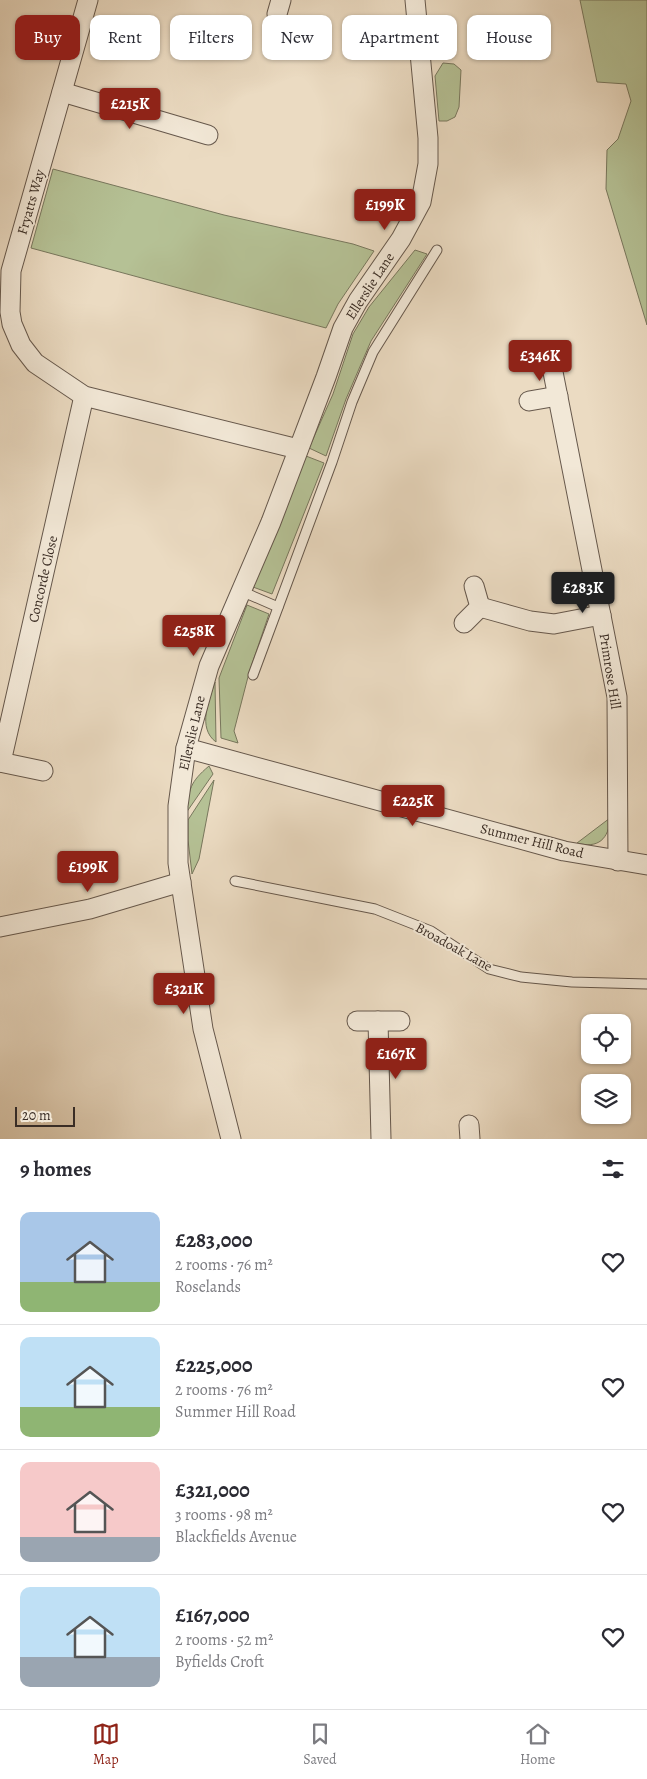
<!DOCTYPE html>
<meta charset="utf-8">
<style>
body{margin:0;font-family:Alegreya,serif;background:#f2f2f3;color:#2b2b33;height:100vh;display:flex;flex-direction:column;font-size:19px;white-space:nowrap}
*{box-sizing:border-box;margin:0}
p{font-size:16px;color:#7c7c81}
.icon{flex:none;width:28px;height:28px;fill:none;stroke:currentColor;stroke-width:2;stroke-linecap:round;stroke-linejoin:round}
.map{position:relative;height:1139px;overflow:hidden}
.sheet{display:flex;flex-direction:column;background:#fff;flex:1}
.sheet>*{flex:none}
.top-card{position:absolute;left:15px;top:15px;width:618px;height:45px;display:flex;gap:10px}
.controls{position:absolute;left:581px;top:1014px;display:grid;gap:10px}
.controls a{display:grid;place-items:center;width:50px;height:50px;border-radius:10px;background:#fff;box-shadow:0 1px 4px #0004;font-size:25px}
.scale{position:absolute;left:15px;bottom:12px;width:60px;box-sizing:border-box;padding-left:5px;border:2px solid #3a2d25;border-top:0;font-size:14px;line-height:18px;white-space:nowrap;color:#3a2d25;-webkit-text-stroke:4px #f2e8d7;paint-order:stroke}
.price{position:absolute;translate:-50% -42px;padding:0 11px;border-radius:5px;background:#8f2418;color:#fff;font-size:16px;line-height:32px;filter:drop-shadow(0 1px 2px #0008)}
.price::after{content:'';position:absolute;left:50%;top:30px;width:15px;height:11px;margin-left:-8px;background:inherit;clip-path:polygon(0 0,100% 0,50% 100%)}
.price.on{background:#222;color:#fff}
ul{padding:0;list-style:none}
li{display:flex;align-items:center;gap:15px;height:125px;padding:0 20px}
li+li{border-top:1px solid #e1e1e2}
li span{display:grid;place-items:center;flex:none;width:140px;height:100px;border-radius:10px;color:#555}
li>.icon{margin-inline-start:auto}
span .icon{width:60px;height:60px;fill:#fffc;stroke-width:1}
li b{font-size:21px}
h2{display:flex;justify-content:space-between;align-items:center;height:60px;padding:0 20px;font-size:21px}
.tag{padding:0 18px;border-radius:10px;background:#fff;box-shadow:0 1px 4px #0004;font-size:18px;line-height:45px}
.tag.on{background:#8f2418;color:#fff}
.dock{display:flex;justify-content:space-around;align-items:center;height:70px;border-top:1px solid #e1e1e2;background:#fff;font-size:14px;color:#7c7c81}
.dock a{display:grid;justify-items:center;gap:2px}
.dock .on{color:#8f2418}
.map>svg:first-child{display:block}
</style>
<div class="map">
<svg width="647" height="1139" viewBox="0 0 647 1139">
<rect width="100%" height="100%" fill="#ebdbc2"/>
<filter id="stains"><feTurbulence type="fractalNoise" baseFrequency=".004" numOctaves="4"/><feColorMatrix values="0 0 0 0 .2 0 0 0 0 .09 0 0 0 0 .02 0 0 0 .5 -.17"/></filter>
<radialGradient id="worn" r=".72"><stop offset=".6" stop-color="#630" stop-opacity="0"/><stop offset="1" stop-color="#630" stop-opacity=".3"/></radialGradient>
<g fill="#b5c195" stroke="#78775d">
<polygon points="580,0 647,0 647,325 606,189 607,150 618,139 631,101 626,84 597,82"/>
<polygon points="443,63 454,64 461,70 459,107 455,117 447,121 439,121 435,76"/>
<polygon points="53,169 224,215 353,244 374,251 338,304 326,328 31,248"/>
<polygon points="415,250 427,254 371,341 346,399 326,456 309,448 333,394 353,334 369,307"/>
<polygon points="306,456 324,463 272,594 253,587"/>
<polygon points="247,605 269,614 249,673 234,731 238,743 221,738 219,678"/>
<path d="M215,682L216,742C197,728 209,700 215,682Z"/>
<path d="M209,766L213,774L186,813C189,789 190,782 209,766Z"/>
<polygon points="214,780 199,859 192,874 188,840 188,820"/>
<path d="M610,818C609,839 598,849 577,843Z"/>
</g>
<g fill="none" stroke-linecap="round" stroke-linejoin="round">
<g stroke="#66584c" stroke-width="11">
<g id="service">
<polyline points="241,591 278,607"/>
<polyline points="253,675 332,462 352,402 373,352 437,250"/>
<polyline points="235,881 375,909 431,931 489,969 521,977 572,982 647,984"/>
</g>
</g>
<g stroke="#66584c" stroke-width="21">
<g id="minor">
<polyline points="88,0 11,271 10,312 12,324 21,345 35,363 84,396 298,449"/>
<polyline points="277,14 281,0"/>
<polyline points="62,92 208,135"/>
<polyline points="552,367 617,697 618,861"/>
<polyline points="529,401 558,396"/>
<polyline points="480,607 530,621 554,624 601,615"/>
<polyline points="464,623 480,607 474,586"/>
<polyline points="186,748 564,851 647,865"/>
<polyline points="0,762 43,771"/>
<polyline points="1,762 84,396"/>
<polyline points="0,927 90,909 181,882"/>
<polyline points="357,1021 400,1021"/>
<polyline points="378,1021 381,1139"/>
<polyline points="469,1125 470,1139"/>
<polyline points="231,1139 203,1029 178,863 178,806 186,748 209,666 271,522 326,377 343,328 358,301 401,239 421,202 428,164 428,138 415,0"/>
</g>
</g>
<use href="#service" stroke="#f2e8d7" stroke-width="9"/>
<use href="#minor" stroke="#f2e8d7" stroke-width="19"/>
</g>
<g text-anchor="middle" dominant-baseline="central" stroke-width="4" stroke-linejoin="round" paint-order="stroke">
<g font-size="14" fill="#3a2d25" stroke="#f2e8d7">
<text transform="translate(31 202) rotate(-74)">Fryatts Way</text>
<text transform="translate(370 286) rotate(-57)">Ellerslie Lane</text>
<text transform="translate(43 579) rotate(-77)">Concorde Close</text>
<text transform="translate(610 671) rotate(81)">Primrose Hill</text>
<text transform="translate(192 733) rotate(-77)">Ellerslie Lane</text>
<text transform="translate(532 841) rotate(14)">Summer Hill Road</text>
<text transform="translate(454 947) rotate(29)">Broadoak Lane</text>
</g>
</g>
<rect width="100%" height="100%" filter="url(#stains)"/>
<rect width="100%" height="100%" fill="url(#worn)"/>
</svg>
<div class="controls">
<a><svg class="icon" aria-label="locate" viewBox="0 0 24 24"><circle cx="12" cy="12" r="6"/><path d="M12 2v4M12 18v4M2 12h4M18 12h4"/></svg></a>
<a><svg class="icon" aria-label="layers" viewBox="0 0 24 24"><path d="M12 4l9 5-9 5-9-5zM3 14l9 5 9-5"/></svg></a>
</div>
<div class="scale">20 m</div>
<b class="price" style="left:130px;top:130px">£215K</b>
<b class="price" style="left:385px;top:231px">£199K</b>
<b class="price" style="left:540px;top:382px">£346K</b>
<b class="price on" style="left:583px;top:614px">£283K</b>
<b class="price" style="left:194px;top:657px">£258K</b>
<b class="price" style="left:413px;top:827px">£225K</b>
<b class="price" style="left:88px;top:893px">£199K</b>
<b class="price" style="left:184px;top:1015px">£321K</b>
<b class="price" style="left:396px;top:1080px">£167K</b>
<div class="top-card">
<a class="tag on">Buy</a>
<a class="tag">Rent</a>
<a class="tag">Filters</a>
<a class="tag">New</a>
<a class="tag">Apartment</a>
<a class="tag">House</a>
</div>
</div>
<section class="sheet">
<h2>9 homes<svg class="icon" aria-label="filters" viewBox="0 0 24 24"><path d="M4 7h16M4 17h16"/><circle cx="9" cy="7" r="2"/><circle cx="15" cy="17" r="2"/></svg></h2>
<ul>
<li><span style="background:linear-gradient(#a9c7e8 70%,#8fb573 0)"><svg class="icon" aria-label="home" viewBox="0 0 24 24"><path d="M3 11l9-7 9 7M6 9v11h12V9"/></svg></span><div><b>£283,000</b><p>2 rooms · 76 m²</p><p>Roselands</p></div><svg class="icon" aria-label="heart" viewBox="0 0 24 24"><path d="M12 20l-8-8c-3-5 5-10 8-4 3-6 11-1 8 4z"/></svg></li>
<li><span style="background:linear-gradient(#bfe0f5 70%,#8fb573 0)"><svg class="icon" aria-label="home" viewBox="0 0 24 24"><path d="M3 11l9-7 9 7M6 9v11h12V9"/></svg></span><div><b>£225,000</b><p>2 rooms · 76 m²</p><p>Summer Hill Road</p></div><svg class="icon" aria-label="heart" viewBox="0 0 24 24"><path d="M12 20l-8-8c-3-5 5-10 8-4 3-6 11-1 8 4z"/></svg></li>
<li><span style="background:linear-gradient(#f6c9c9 75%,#9aa5b1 0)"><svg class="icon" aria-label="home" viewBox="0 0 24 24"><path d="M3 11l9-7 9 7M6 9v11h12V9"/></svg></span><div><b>£321,000</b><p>3 rooms · 98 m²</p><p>Blackfields Avenue</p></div><svg class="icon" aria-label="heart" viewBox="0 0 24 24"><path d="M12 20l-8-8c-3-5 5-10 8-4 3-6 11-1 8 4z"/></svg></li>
<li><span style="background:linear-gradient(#bfe0f5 70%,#9aa5b1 0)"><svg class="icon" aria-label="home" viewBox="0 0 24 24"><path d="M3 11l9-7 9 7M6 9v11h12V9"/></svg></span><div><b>£167,000</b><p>2 rooms · 52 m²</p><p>Byfields Croft</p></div><svg class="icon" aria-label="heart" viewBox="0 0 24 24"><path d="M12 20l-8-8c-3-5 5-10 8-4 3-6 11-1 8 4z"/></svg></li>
</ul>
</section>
<nav class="dock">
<a class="on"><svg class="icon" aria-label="map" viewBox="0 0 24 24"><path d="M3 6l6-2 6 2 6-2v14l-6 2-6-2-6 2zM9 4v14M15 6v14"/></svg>Map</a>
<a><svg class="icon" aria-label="saved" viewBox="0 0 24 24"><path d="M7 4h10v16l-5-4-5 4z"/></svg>Saved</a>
<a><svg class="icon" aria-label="home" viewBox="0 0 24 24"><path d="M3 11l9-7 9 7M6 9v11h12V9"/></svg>Home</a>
</nav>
